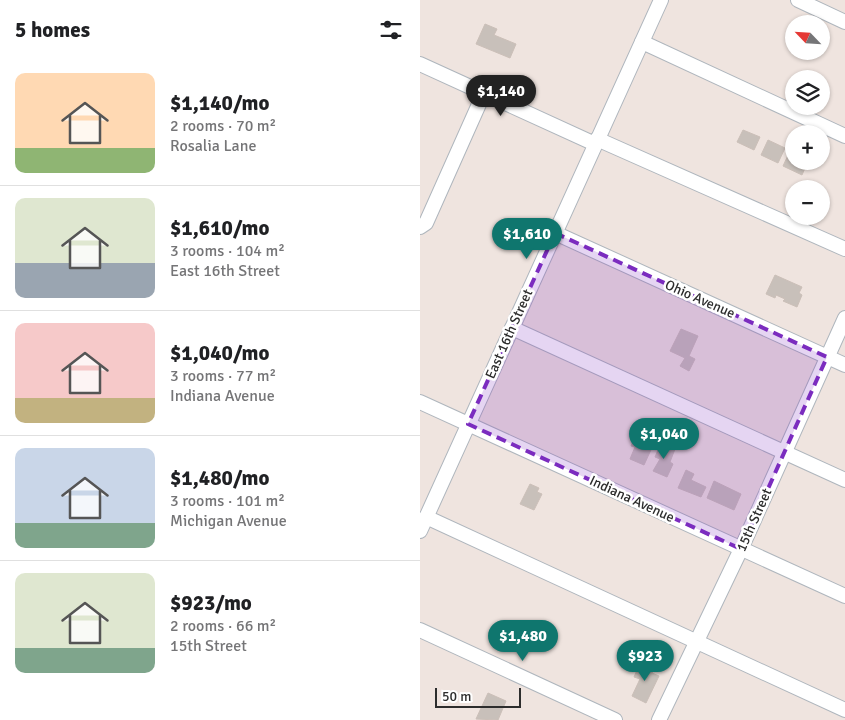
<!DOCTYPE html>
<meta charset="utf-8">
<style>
body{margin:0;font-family:Signika,sans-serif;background:#f6f6f6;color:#202124;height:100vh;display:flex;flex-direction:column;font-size:19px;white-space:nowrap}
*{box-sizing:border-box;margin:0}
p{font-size:16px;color:#757577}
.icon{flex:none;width:28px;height:28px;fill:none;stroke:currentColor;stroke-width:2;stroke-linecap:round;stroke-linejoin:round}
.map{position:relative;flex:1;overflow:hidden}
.panel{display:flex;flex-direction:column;background:#fff;width:420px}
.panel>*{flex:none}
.needle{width:32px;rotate:295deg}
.controls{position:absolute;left:365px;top:15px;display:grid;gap:10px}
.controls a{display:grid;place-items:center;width:45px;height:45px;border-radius:50%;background:#fff;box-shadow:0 1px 4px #0004;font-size:25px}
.scale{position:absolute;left:15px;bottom:12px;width:86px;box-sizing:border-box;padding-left:5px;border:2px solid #2d2d2d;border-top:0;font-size:14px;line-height:18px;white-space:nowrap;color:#2d2d2d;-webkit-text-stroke:4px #fff;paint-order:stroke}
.price{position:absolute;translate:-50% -42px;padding:0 11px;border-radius:18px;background:#0f766e;color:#fff;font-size:16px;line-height:32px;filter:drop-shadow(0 1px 2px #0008)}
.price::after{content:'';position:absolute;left:50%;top:30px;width:15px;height:11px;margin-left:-8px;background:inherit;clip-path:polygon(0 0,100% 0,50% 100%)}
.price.active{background:#222;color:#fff}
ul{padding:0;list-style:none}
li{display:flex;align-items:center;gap:15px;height:125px;padding:0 15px}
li+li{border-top:1px solid #e0e0e0}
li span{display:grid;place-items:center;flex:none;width:140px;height:100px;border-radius:10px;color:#555}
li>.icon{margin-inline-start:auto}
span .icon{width:60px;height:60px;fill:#fffc;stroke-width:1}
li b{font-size:21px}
h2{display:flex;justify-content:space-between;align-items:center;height:60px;padding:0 15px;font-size:21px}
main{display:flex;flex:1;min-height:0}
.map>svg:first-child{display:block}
</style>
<main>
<section class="panel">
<h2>5 homes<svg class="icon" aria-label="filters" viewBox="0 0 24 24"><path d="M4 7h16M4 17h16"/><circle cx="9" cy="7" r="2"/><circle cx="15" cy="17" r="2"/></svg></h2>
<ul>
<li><span style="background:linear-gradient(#ffd9b3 75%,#8fb573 0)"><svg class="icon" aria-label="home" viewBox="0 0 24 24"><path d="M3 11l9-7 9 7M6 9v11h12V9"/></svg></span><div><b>$1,140/mo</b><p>2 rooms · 70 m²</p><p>Rosalia Lane</p></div></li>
<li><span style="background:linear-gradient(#dfe7d0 65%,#9aa5b1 0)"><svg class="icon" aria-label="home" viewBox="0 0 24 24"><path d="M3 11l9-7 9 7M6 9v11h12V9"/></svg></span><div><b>$1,610/mo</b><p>3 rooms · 104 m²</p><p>East 16th Street</p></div></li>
<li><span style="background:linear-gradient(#f6c9c9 75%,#c2b280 0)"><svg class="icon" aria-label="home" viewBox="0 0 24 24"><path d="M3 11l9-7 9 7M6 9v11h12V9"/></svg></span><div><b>$1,040/mo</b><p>3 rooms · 77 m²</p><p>Indiana Avenue</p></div></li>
<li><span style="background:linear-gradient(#c9d6e8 75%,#7fa58c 0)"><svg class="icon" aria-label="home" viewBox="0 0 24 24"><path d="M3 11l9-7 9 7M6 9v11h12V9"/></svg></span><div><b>$1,480/mo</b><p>3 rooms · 101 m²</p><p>Michigan Avenue</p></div></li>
<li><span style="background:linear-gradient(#dfe7d0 75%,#7fa58c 0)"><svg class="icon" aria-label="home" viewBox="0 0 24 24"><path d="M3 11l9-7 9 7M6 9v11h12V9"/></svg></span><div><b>$923/mo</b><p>2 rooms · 66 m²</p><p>15th Street</p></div></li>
</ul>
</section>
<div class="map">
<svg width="425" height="720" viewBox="0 0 425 720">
<rect width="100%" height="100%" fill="#efe4df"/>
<g fill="#c8c0ba" stroke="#cbbfb8">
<polygon points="65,24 77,29 74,35 96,44 90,58 56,44"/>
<polygon points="323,130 340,137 334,150 317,142"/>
<polygon points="348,140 365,148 358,163 341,155"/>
<polygon points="370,151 374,153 374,161 388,161 382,175 363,166"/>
<polygon points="355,275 382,287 379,293 382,295 377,307 363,301 365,299 356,295 355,298 346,294"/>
<polygon points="261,329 278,336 269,356 275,359 269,371 260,366 265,358 250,351"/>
<polygon points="217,432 235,441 224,465 210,459 215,447 211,446"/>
<polygon points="241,443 255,449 250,462 253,464 247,477 233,471 240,459 235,457"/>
<polygon points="266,470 274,474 271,480 286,487 281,497 258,488"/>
<polygon points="294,481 321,494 314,510 287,498"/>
<polygon points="110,484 119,488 117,492 122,494 114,510 100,504"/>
<polygon points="221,661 235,667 232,673 239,676 226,703 212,696 220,679 214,677"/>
<polygon points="68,693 86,701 78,720 56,719"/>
</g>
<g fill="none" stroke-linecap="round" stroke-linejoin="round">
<g stroke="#afb6bd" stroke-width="16">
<g id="minor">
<polyline points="378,0 425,22"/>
<polyline points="222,42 425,136"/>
<polyline points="0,64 175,144"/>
<polyline points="177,139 425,249"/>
<polyline points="0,227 6,223 64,93"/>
<polyline points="135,233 425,365"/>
<polyline points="92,328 425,480"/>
<polyline points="0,402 425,596"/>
<polyline points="6,517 425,710"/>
<polyline points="0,531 241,0"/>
<polyline points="0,630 195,720"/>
<polyline points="239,720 321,549 425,318"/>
</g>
</g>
<use href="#minor" stroke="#fff" stroke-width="14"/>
</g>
<path fill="#7b2cbf" fill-opacity="0.2" stroke="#7b2cbf" stroke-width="4" stroke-dasharray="10 6" stroke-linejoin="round" d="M135,233L407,357L321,549L48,424Z"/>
<g text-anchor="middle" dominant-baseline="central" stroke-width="5" stroke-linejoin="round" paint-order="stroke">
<g font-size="14" fill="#2d2d2d" stroke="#fff">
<text transform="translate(280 299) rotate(24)">Ohio Avenue</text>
<text transform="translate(89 334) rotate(-66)">East 16th Street</text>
<text transform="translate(212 499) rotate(25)">Indiana Avenue</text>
<text transform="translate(334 520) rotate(-66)">15th Street</text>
</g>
</g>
</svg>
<div class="controls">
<a><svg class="needle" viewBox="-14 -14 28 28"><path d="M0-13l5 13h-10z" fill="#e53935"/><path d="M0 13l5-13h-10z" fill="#757577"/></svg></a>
<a><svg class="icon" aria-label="layers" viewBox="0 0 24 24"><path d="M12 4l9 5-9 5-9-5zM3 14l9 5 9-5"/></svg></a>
<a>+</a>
<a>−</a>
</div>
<div class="scale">50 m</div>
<b class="price active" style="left:81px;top:117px">$1,140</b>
<b class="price" style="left:107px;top:260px">$1,610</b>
<b class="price" style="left:244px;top:460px">$1,040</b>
<b class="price" style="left:103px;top:662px">$1,480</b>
<b class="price" style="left:225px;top:682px">$923</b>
</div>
</main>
